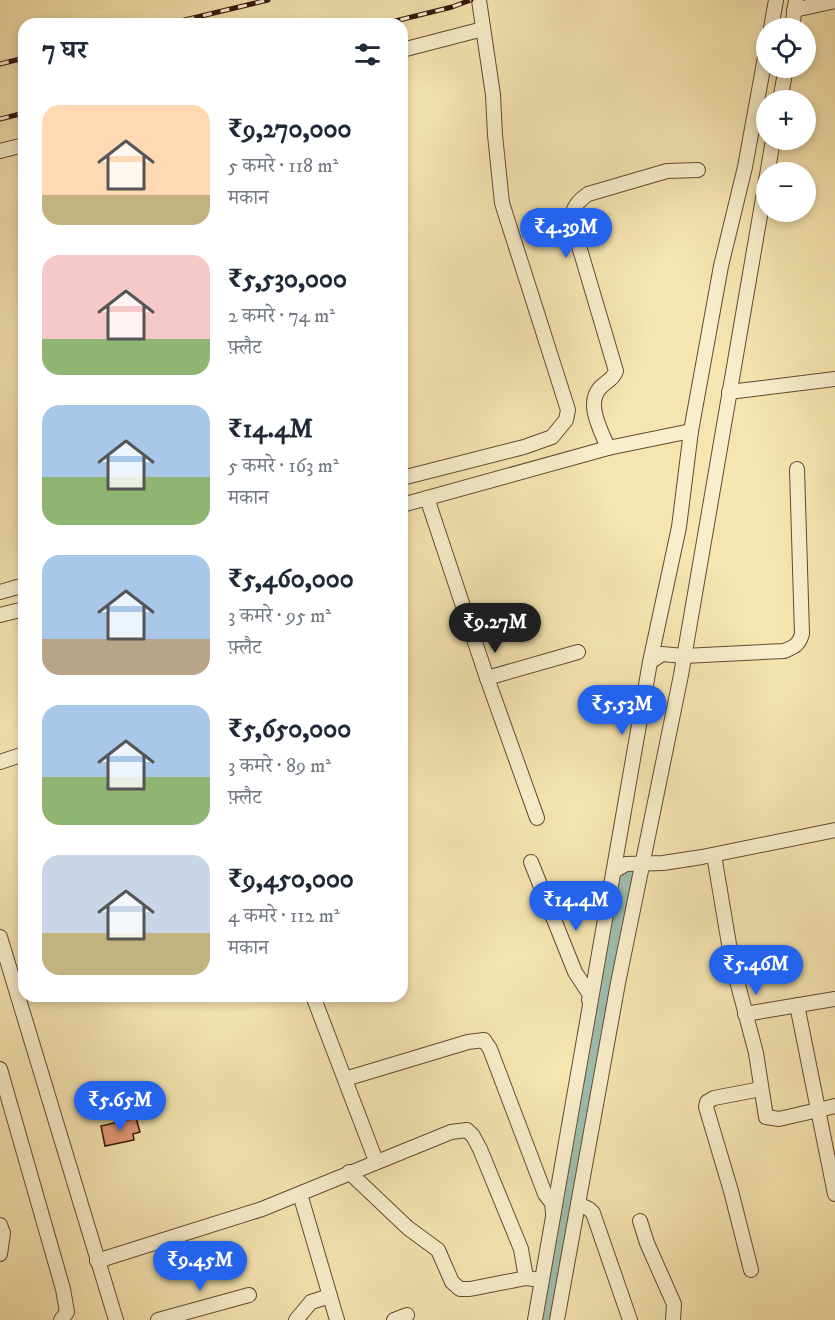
<!DOCTYPE html>
<html lang="hi">
<meta charset="utf-8">
<style>
body{margin:0;font-family:"IM FELL DW Pica","Noto Serif Devanagari",serif;background:#f2f2f3;color:#1f2937;height:100vh;display:flex;flex-direction:column;font-size:22px;white-space:nowrap}
*{box-sizing:border-box;margin:0}
p{font-size:20px;color:#747a83}
.icon{flex:none;width:33px;height:33px;fill:none;stroke:currentColor;stroke-width:2;stroke-linecap:round;stroke-linejoin:round}
.map{position:relative;flex:1;overflow:hidden}
.side{position:absolute;left:18px;top:18px;width:390px;height:984px;display:flex;flex-direction:column;background:#fff;border-radius:18px;box-shadow:0 3px 9px #0003}
.side>*{flex:none}
.tools{position:absolute;left:756px;top:18px;display:grid;gap:12px}
.tools a{display:grid;place-items:center;width:60px;height:60px;border-radius:50%;background:#fff;box-shadow:0 3px 9px #0003;font-size:30px}
.price{position:absolute;translate:-50% -51px;padding:0 14px;border-radius:21px;background:#2563eb;color:#fff;font-size:20px;line-height:39px;filter:drop-shadow(0 2px 3px #0008)}
.price::after{content:'';position:absolute;left:50%;top:36px;width:18px;height:14px;margin-left:-9px;background:inherit;clip-path:polygon(0 0,100% 0,50% 100%)}
.price.on{background:#222;color:#fff}
ul{padding:0;list-style:none}
li{display:flex;align-items:center;gap:18px;height:150px;padding:0 24px}
li span{display:grid;place-items:center;flex:none;width:168px;height:120px;border-radius:18px;color:#555}
li>.icon{margin-inline-start:auto}
span .icon{width:72px;height:72px;fill:#fffc;stroke-width:1}
li b{font-size:26px}
h2{display:flex;justify-content:space-between;align-items:center;height:72px;padding:0 24px;font-size:26px}
.map>svg:first-child{display:block}
</style>
<div class="map">
<svg width="835" height="1320" viewBox="0 0 835 1320">
<rect width="100%" height="100%" fill="#f6e5b1"/>
<filter id="stains"><feTurbulence type="fractalNoise" baseFrequency=".00333" numOctaves="4"/><feColorMatrix values="0 0 0 0 .2 0 0 0 0 .09 0 0 0 0 .02 0 0 0 .5 -.17"/></filter>
<radialGradient id="worn" r=".72"><stop offset=".6" stop-color="#630" stop-opacity="0"/><stop offset="1" stop-color="#630" stop-opacity=".3"/></radialGradient>
<g fill="none" stroke-linecap="round" stroke-linejoin="round">
<polyline stroke="#9dbfaf" stroke-width="12" points="549,1320 627,873"/>
</g>
<polygon fill="#e29775" stroke="#341608" stroke-width="1.5" points="136,1118 140,1132 133,1134 134,1140 105,1146 101,1126"/>
<g fill="none" stroke-linecap="round" stroke-linejoin="round">
<g stroke="#644a32" stroke-width="16">
<g id="minor">
<polyline points="794,10 835,1"/>
<polyline points="771,28 776,0"/>
<polyline points="792,28 796,0"/>
<polyline points="402,50 483,29"/>
<polyline points="780,100 786,68"/>
<polyline points="0,151 24,145"/>
<polyline points="729,392 835,379"/>
<path d="M608,448C602,432 585,404 600,388C606,381 613,380 616,371L576,236C571,216 569,207 588,194L667,171L698,170"/>
<polyline points="402,478 524,447 552,437 566,420 568,410 502,203 495,135 493,95 479,0"/>
<polyline points="427,498 487,678 537,818"/>
<polyline points="402,505 608,448 691,431"/>
<polyline points="0,592 24,585"/>
<polyline points="0,615 24,609"/>
<path d="M650,662L662,654L684,656L784,651C794,647 799,645 802,634L797,469"/>
<polyline points="487,678 578,652"/>
<polyline points="0,762 24,754"/>
<polyline points="714,855 732,962 756,1053 766,1117 779,1119 835,1106"/>
<polyline points="531,862 575,972 590,995 589,1000"/>
<polyline points="614,871 626,864 663,863 702,857 835,830"/>
<polyline points="0,937 116,1320"/>
<polyline points="313,996 376,1161"/>
<polyline points="797,1005 835,1194"/>
<polyline points="745,1014 835,999"/>
<polyline points="0,1069 63,1289 67,1312 61,1320"/>
<polyline points="345,1079 468,1042 484,1040 490,1049 545,1194 552,1203 553,1213"/>
<polyline points="349,1172 408,1228 438,1250 452,1282 460,1289 470,1289 526,1278 534,1279"/>
<polyline points="300,1194 337,1320"/>
<polyline points="578,1204 589,1209 593,1213 630,1320"/>
<polyline points="640,1221 647,1243 674,1304 673,1320"/>
<polyline points="0,1225 3,1233 0,1254"/>
<polyline points="97,1261 262,1209 451,1132 467,1130 473,1136 480,1149 521,1249 526,1278"/>
<polyline points="751,1270 731,1191 706,1107 707,1102 714,1098 761,1089"/>
<polyline points="158,1320 249,1295"/>
<polyline points="296,1320 311,1302 330,1296"/>
<polyline points="394,1320 407,1315"/>
<polyline points="535,1320 650,662 679,527 691,431 721,266 745,167 766,52"/>
<polyline points="557,1320 618,983 681,675 773,140"/>
</g>
</g>
<use href="#minor" stroke="#f9eecc" stroke-width="14"/>
<g stroke="#341608" stroke-width="5">
<g id="rail">
<polyline points="168,24 268,0"/>
<polyline points="383,24 452,7 471,0"/>
<polyline points="0,64 24,58"/>
<polyline points="0,119 24,113"/>
</g>
</g>
<use href="#rail" stroke="#f9eecc" stroke-width="3" stroke-dasharray="9" stroke-linecap="butt"/>
</g>
<rect width="100%" height="100%" filter="url(#stains)"/>
<rect width="100%" height="100%" fill="url(#worn)"/>
</svg>
<div class="tools">
<a><svg class="icon" aria-label="locate" viewBox="0 0 24 24"><circle cx="12" cy="12" r="6"/><path d="M12 2v4M12 18v4M2 12h4M18 12h4"/></svg></a>
<a>+</a>
<a>−</a>
</div>
<b class="price" style="left:566px;top:259px">₹4.39M</b>
<b class="price on" style="left:495px;top:654px">₹9.27M</b>
<b class="price" style="left:622px;top:736px">₹5.53M</b>
<b class="price" style="left:576px;top:932px">₹14.4M</b>
<b class="price" style="left:756px;top:996px">₹5.46M</b>
<b class="price" style="left:120px;top:1132px">₹5.65M</b>
<b class="price" style="left:200px;top:1292px">₹9.45M</b>
<section class="side">
<h2>7 घर<svg class="icon" aria-label="filters" viewBox="0 0 24 24"><path d="M4 7h16M4 17h16"/><circle cx="9" cy="7" r="2"/><circle cx="15" cy="17" r="2"/></svg></h2>
<ul>
<li><span style="background:linear-gradient(#ffd9b3 75%,#c2b280 0)"><svg class="icon" aria-label="home" viewBox="0 0 24 24"><path d="M3 11l9-7 9 7M6 9v11h12V9"/></svg></span><div><b>₹9,270,000</b><p>5 कमरे · 118 m²</p><p>मकान</p></div></li>
<li><span style="background:linear-gradient(#f6c9c9 70%,#8fb573 0)"><svg class="icon" aria-label="home" viewBox="0 0 24 24"><path d="M3 11l9-7 9 7M6 9v11h12V9"/></svg></span><div><b>₹5,530,000</b><p>2 कमरे · 74 m²</p><p>फ़्लैट</p></div></li>
<li><span style="background:linear-gradient(#a9c7e8 60%,#8fb573 0)"><svg class="icon" aria-label="home" viewBox="0 0 24 24"><path d="M3 11l9-7 9 7M6 9v11h12V9"/></svg></span><div><b>₹14.4M</b><p>5 कमरे · 163 m²</p><p>मकान</p></div></li>
<li><span style="background:linear-gradient(#a9c7e8 70%,#b9a48a 0)"><svg class="icon" aria-label="home" viewBox="0 0 24 24"><path d="M3 11l9-7 9 7M6 9v11h12V9"/></svg></span><div><b>₹5,460,000</b><p>3 कमरे · 95 m²</p><p>फ़्लैट</p></div></li>
<li><span style="background:linear-gradient(#a9c7e8 60%,#8fb573 0)"><svg class="icon" aria-label="home" viewBox="0 0 24 24"><path d="M3 11l9-7 9 7M6 9v11h12V9"/></svg></span><div><b>₹5,650,000</b><p>3 कमरे · 89 m²</p><p>फ़्लैट</p></div></li>
<li><span style="background:linear-gradient(#c9d6e8 65%,#c2b280 0)"><svg class="icon" aria-label="home" viewBox="0 0 24 24"><path d="M3 11l9-7 9 7M6 9v11h12V9"/></svg></span><div><b>₹9,450,000</b><p>4 कमरे · 112 m²</p><p>मकान</p></div></li>
</ul>
</section>
</div>
